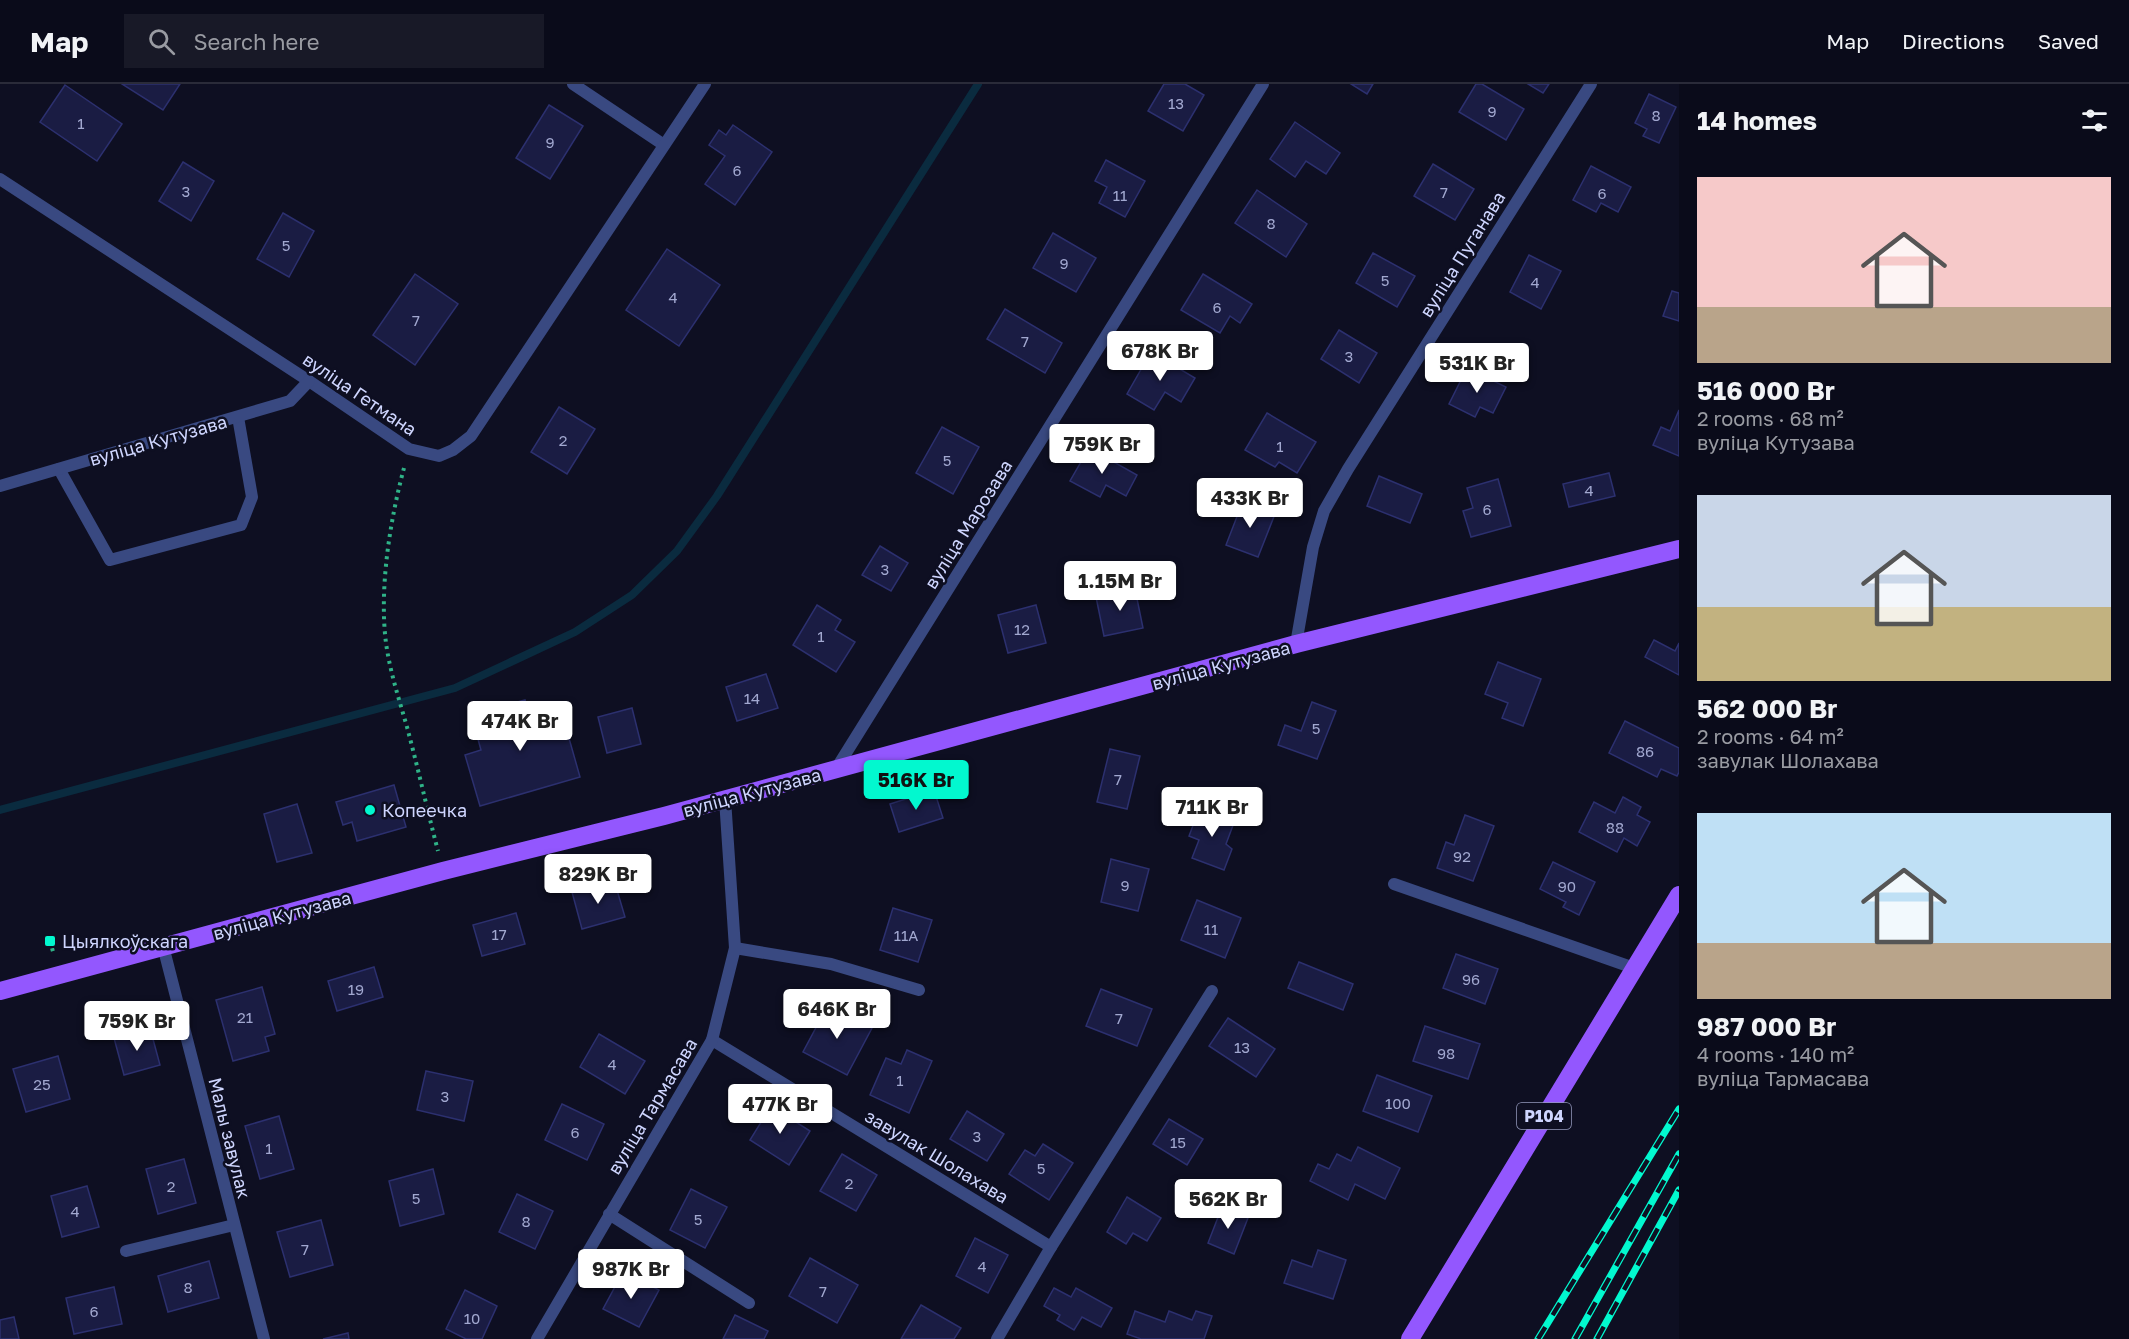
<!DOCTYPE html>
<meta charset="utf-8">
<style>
body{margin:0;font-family:"Golos Text",sans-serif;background:#181927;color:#f1f3f6;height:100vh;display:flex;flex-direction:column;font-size:22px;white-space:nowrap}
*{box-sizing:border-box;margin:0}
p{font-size:20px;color:#999ba2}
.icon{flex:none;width:33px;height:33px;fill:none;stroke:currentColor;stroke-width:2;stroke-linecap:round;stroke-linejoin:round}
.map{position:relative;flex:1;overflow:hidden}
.drawer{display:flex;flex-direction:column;background:#0a0b1a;width:450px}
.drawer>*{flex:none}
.price{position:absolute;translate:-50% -51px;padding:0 14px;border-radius:6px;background:#fff;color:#222;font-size:20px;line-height:39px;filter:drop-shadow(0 2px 3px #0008)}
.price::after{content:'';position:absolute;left:50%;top:36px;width:18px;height:14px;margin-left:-9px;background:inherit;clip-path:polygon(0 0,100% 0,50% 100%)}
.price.active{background:#02f8cf;color:#111}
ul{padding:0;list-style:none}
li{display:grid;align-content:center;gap:12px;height:318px;padding:0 18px}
li span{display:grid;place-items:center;height:186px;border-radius:0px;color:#555}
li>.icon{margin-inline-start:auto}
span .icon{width:108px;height:108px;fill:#fffc;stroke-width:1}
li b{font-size:26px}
h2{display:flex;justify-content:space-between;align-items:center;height:72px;padding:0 18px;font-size:26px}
header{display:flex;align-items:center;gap:36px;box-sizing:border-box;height:84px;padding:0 30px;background:#0a0b1a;border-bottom:2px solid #2a2b39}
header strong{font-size:28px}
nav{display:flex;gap:33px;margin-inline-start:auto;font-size:21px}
.search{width:420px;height:54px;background:#181927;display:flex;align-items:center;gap:15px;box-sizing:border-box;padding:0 21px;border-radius:0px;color:#999ba2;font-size:22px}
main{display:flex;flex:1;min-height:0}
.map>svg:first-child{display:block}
</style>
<header>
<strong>Map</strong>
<div class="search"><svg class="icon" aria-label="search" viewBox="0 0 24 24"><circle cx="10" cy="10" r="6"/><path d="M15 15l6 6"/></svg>Search here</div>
<nav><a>Map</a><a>Directions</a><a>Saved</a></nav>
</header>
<main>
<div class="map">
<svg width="1679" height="1255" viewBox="0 0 1679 1255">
<rect width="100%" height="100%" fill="#0e0f22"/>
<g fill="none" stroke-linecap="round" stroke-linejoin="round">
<polyline stroke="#0a2b3f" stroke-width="8" points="0,726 455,604 575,548 632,511 677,467 717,412 978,0"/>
</g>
<g fill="#1a1c43" stroke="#2c306f" stroke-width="1.5">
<polygon points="122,0 180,0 163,26"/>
<polygon points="1164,0 1185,0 1204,11 1183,47 1148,27"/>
<polygon points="1351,0 1373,0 1367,10"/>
<polygon points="1476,0 1482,0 1524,25 1506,56 1459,28"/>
<polygon points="1528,0 1549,0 1543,9"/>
<polygon points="65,1 122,40 97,77 40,38"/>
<polygon points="1649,10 1676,23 1659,59 1643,52 1647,45 1635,39"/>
<polygon points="549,21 583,42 550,95 516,74"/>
<polygon points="1295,38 1340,69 1326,90 1306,77 1295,93 1270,75"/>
<polygon points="733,41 772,68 735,121 705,100 725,72 709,61 719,46 726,51"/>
<polygon points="1106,76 1145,97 1125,133 1099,119 1107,103 1095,97"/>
<polygon points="183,78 214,97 191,137 159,117"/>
<polygon points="1433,80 1474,105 1455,136 1414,112"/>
<polygon points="1591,82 1631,103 1618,128 1601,119 1596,128 1573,116"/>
<polygon points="1257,106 1307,140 1286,173 1235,139"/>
<polygon points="283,129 314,147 289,193 257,175"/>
<polygon points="1053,149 1096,174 1076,208 1033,184"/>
<polygon points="667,165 720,201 679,262 626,226"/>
<polygon points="1373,169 1415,192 1397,223 1356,199"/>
<polygon points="1529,171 1561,187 1541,225 1510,208"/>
<polygon points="415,190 458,220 415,281 373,251"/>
<polygon points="1203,190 1252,220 1240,239 1230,232 1220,249 1181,226"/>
<polygon points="1672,207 1679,209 1679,237 1663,232"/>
<polygon points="1005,225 1062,259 1045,289 987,255"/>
<polygon points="1339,246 1377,269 1359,299 1321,275"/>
<polygon points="1151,268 1195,294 1181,318 1165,308 1154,326 1127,310"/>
<polygon points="1467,284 1506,303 1493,329 1480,323 1475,333 1449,320"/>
<polygon points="559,323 595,345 567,390 531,368"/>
<polygon points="1679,326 1679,372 1653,361 1661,343 1670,347"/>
<polygon points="1267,329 1316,358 1297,389 1279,378 1275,383 1245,366"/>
<polygon points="942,343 979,363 953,410 916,389"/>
<polygon points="1089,364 1137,391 1126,412 1106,401 1100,413 1070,397"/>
<polygon points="1609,389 1615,412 1569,423 1563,400"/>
<polygon points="1379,392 1422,410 1410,439 1367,422"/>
<polygon points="1498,395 1511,442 1471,453 1463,427 1473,424 1467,404"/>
<polygon points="1243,417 1275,430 1258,473 1226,461"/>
<polygon points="880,462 908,479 891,507 862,491"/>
<polygon points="1135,505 1143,544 1104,552 1096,513"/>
<polygon points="817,521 841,536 835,546 855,558 836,588 793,561"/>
<polygon points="1036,521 1046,559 1008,569 998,531"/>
<polygon points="1654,556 1675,567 1679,559 1679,591 1645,573"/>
<polygon points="1498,578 1541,595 1523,642 1502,634 1508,619 1485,610"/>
<polygon points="766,590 778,624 737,637 726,603"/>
<polygon points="525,616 528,628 559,619 580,693 480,722 465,671 481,666 471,630"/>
<polygon points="1312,618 1336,627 1317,675 1278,661 1285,641 1301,647"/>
<polygon points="632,624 641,660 607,669 598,633"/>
<polygon points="1625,637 1679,664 1679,688 1677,692 1661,685 1657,693 1609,669"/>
<polygon points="1110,665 1140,672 1127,725 1097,718"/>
<polygon points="394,701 406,743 357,757 352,738 343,741 336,718"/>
<polygon points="934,706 943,734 899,748 890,720"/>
<polygon points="1623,713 1641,723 1637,731 1650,738 1637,762 1624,754 1617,768 1579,748 1594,718 1615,729"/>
<polygon points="297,720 312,769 277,778 264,730"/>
<polygon points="1200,723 1235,736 1226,760 1232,765 1224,786 1192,774 1199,756 1189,752"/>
<polygon points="1465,731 1494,742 1473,797 1437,784 1446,758 1454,761"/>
<polygon points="1111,775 1149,785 1138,827 1101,818"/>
<polygon points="1553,778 1595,798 1579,831 1563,823 1566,818 1540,805"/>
<polygon points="614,796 625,833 582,845 572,808"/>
<polygon points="1197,816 1241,834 1225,874 1181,856"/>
<polygon points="893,824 932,836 918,878 880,866"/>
<polygon points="516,829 525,860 482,872 473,841"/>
<polygon points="1456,870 1498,885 1485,920 1443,904"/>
<polygon points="1299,878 1353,900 1343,926 1288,904"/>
<polygon points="374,883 383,913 337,927 328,897"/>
<polygon points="262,903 275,950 265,953 269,967 233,977 216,916"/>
<polygon points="1101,905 1152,925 1137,962 1086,942"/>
<polygon points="828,921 872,944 847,991 803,968"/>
<polygon points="1228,934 1275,965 1256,993 1209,962"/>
<polygon points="1425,942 1480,960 1468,995 1413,977"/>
<polygon points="150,944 160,981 124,991 114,954"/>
<polygon points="599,950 645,977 625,1010 580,983"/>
<polygon points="907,966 932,977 909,1029 870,1011 886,974 901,980"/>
<polygon points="58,972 70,1015 26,1028 13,985"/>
<polygon points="426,987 473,997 464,1037 417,1026"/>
<polygon points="1377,991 1432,1012 1418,1048 1363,1027"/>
<polygon points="562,1020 604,1040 587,1076 545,1056"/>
<polygon points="771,1022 810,1047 789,1081 750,1056"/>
<polygon points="967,1027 1004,1050 987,1077 950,1055"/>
<polygon points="279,1032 294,1085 260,1095 245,1042"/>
<polygon points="1169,1035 1203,1055 1187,1081 1153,1060"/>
<polygon points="1043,1060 1073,1079 1049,1116 1009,1090 1025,1066 1035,1072"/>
<polygon points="1358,1063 1400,1084 1385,1115 1355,1100 1348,1116 1310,1097 1318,1080 1329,1085 1337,1070 1351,1077"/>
<polygon points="842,1070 877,1091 856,1127 820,1107"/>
<polygon points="184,1075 196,1119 158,1130 146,1085"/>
<polygon points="433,1085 444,1130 400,1142 389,1097"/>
<polygon points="87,1102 99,1143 62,1153 51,1112"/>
<polygon points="691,1105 727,1123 705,1164 670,1146"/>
<polygon points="517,1110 553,1127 535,1165 499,1148"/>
<polygon points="1127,1113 1161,1134 1147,1157 1133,1149 1126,1160 1107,1148"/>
<polygon points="1222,1123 1248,1134 1234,1170 1208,1159"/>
<polygon points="321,1136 333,1181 290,1193 277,1148"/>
<polygon points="975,1154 1008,1171 988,1209 956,1192"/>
<polygon points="1318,1166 1346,1176 1333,1215 1284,1199 1292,1176 1312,1183"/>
<polygon points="810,1174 858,1201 837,1239 789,1212"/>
<polygon points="209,1177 219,1214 168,1228 158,1192"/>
<polygon points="623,1188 659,1206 639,1243 603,1225"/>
<polygon points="114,1203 122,1240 74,1250 66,1214"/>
<polygon points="1054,1204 1071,1213 1076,1204 1112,1224 1101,1243 1082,1233 1074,1246 1057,1236 1060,1231 1044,1222"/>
<polygon points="465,1206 497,1222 482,1255 466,1255 446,1245"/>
<polygon points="921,1221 961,1244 954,1255 901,1255"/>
<polygon points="1135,1227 1165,1238 1169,1227 1192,1236 1196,1227 1212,1232 1204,1255 1141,1255 1127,1250"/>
<polygon points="735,1231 768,1247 764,1255 723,1255"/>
<polygon points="14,1233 19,1255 0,1255 0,1236"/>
<polygon points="348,1249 349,1255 323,1255"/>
</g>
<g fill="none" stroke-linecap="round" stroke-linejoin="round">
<g stroke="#2fb388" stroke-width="4" stroke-dasharray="3 4.5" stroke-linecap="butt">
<path d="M404,384C390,436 379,505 386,559C390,588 399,615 407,643C418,684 427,725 438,767"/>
<polyline points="50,857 54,871"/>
</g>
<g stroke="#394981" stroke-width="12">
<polyline points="573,0 664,61"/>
<polyline points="59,385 110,476 241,441 252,413 238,333"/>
<polyline points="1394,800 1634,884"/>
<polyline points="735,864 831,880 919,906"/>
<polyline points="609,1130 749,1219"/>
<polyline points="126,1167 234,1141"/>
</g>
<g stroke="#394981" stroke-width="12">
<polyline points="0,95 309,297 409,365 439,372 453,366 471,352 705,0"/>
<polyline points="0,402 290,317 309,297"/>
<polyline points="1296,560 1313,463 1324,427 1348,385 1591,0"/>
<polyline points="836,685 1263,0"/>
<polyline points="163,862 264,1255"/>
<polyline points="712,956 1051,1163"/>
<polyline points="537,1255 712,956 735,864 725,715"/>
<polyline points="997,1255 1051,1163 1212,907"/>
</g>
<g stroke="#9357fe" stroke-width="18">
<polyline points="0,907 443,787 664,732 1296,560 1679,465"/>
<polyline points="1410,1255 1679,811"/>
</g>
<g stroke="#02f8cf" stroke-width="7">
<g id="rail">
<polyline points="1538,1255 1679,1025"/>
<polyline points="1575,1255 1679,1070"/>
<polyline points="1597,1255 1679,1106"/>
</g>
</g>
<use href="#rail" stroke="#0e0f22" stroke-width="4.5" stroke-dasharray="14" stroke-linecap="butt"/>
</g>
<g fill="#02f8cf" stroke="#0e0f22" stroke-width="2">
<circle cx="370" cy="726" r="6"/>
<rect x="44" y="851" width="12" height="12" rx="3"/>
</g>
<g text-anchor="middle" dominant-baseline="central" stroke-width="5" stroke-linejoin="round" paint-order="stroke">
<g font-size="15" fill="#a2a8d0">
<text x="1176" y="19">13</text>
<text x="1492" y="27">9</text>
<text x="1656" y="31">8</text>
<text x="81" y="39">1</text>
<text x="550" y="58">9</text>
<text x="737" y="86">6</text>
<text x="186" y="107">3</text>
<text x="1444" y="108">7</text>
<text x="1602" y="109">6</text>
<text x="1120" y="111">11</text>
<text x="1271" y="139">8</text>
<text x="286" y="161">5</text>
<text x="1064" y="179">9</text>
<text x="1385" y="196">5</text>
<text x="1535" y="198">4</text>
<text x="673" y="213">4</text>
<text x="1217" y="223">6</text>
<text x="416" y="236">7</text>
<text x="1025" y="257">7</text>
<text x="1349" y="272">3</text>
<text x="563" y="356">2</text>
<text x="1280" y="362">1</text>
<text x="947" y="376">5</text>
<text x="1589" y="406">4</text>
<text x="1487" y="425">6</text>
<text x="885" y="485">3</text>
<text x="1022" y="545">12</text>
<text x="821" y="552">1</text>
<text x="752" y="614">14</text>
<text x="1316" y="644">5</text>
<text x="1645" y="667">86</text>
<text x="1118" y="695">7</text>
<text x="1615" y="743">88</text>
<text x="1462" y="772">92</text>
<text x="1125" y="801">9</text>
<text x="1567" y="802">90</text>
<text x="1211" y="845">11</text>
<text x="499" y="850">17</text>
<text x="906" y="851">11А</text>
<text x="1471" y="895">96</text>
<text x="356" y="905">19</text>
<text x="245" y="933">21</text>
<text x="1119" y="934">7</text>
<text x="1242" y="963">13</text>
<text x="1446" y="969">98</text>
<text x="612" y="980">4</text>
<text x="900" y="996">1</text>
<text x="42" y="1000">25</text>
<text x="445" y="1012">3</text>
<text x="1398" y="1019">100</text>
<text x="575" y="1048">6</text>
<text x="977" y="1052">3</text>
<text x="1178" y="1058">15</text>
<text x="269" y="1064">1</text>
<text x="1041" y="1084">5</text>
<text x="849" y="1099">2</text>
<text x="171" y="1102">2</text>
<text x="416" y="1114">5</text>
<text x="75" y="1127">4</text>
<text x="698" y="1135">5</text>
<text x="526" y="1137">8</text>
<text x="305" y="1165">7</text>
<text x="982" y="1182">4</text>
<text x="188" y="1203">8</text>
<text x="823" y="1207">7</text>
<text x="94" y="1227">6</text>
<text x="472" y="1234">10</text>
</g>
<rect fill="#0e0f22" stroke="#959abd" stroke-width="1.5" x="1517" y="1019" width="54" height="26" rx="4.5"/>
<g font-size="16" font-weight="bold" fill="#cfd6ff">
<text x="1544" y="1032">Р104</text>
</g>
<g font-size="18" fill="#cfd6ff" stroke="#0e0f22">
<text transform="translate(1462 170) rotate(-58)">вуліца Пуганава</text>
<text transform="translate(360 310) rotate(34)">вуліца Гетмана</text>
<text transform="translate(158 356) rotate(-16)">вуліца Кутузава</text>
<text transform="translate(968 440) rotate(-58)">вуліца Марозава</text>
<text transform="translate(1221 581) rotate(-15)">вуліца Кутузава</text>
<text transform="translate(752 708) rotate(-15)">вуліца Кутузава</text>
<text transform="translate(282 831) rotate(-15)">вуліца Кутузава</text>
<text transform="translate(652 1022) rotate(-59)">вуліца Тармасава</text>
<text transform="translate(230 1054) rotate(76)">Малы завулак</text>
<text transform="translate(937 1072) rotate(31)">завулак Шолахава</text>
</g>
<g font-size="18" fill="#cfd6ff" stroke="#0e0f22" text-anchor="start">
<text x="382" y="726">Копеечка</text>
<text x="62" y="857">Цыялкоўскага</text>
</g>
</g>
</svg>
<b class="price" style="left:1160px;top:298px">678K Br</b>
<b class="price" style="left:1477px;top:310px">531K Br</b>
<b class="price" style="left:1102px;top:391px">759K Br</b>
<b class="price" style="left:1250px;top:445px">433K Br</b>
<b class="price" style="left:1120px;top:528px">1.15M Br</b>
<b class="price" style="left:520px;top:668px">474K Br</b>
<b class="price active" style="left:916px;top:727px">516K Br</b>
<b class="price" style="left:1212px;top:754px">711K Br</b>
<b class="price" style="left:598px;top:821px">829K Br</b>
<b class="price" style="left:837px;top:956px">646K Br</b>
<b class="price" style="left:137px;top:968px">759K Br</b>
<b class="price" style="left:780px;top:1051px">477K Br</b>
<b class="price" style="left:1228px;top:1146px">562K Br</b>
<b class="price" style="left:631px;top:1216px">987K Br</b>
</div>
<section class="drawer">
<h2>14 homes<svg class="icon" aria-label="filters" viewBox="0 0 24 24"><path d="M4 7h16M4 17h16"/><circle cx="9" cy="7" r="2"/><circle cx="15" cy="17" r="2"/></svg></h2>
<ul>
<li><span style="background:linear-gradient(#f6c9c9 70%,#b9a48a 0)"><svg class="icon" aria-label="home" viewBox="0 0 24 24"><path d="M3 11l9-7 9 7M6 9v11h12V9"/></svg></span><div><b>516 000 Br</b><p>2 rooms · 68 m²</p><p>вуліца Кутузава</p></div></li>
<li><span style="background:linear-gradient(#c9d6e8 60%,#c2b280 0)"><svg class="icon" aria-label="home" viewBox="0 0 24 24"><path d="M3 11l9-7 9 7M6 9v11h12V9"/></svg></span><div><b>562 000 Br</b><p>2 rooms · 64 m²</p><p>завулак Шолахава</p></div></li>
<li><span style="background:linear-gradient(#bfe0f5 70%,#b9a48a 0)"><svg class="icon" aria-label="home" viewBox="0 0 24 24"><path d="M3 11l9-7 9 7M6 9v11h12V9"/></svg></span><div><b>987 000 Br</b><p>4 rooms · 140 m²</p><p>вуліца Тармасава</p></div></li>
</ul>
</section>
</main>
